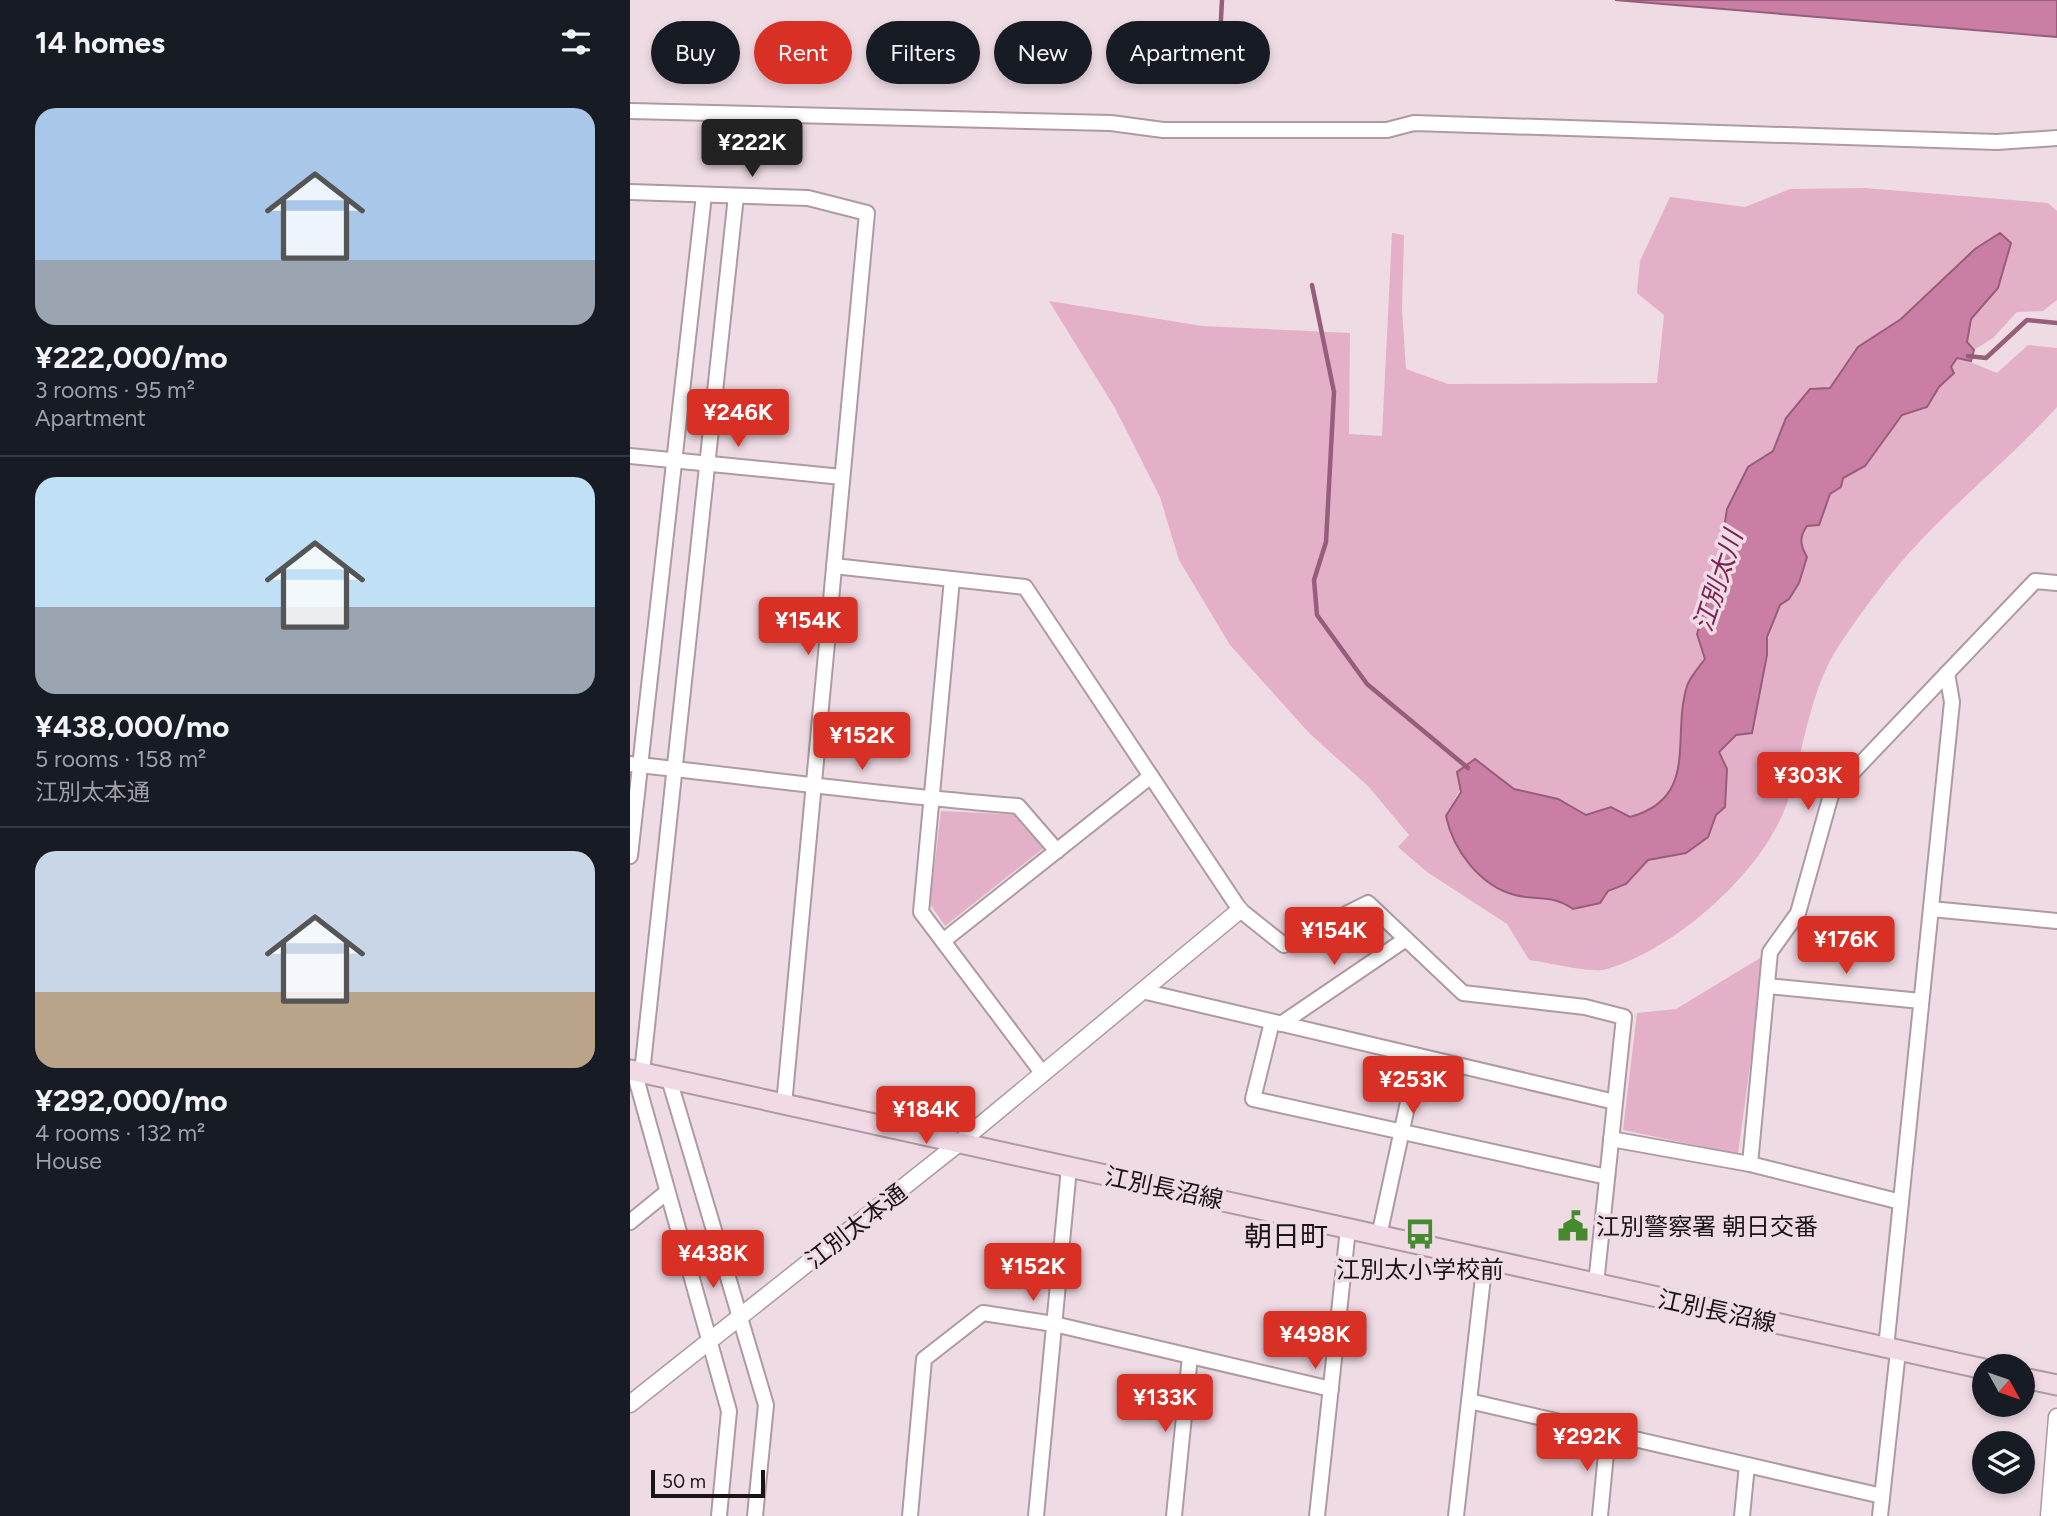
<!DOCTYPE html>
<meta charset="utf-8">
<style>
body{margin:0;font-family:Figtree,"Noto Sans JP",sans-serif;background:#20242c;color:#f1f3f6;height:100vh;display:flex;flex-direction:column;font-size:26px;white-space:nowrap}
*{box-sizing:border-box;margin:0}
p{font-size:23px;color:#9ea1a6}
.icon{flex:none;width:38px;height:38px;fill:none;stroke:currentColor;stroke-width:2;stroke-linecap:round;stroke-linejoin:round}
.map{position:relative;flex:1;overflow:hidden}
.sheet{display:flex;flex-direction:column;background:#171b24;width:630px}
.sheet>*{flex:none}
.hud{position:absolute;left:21px;top:21px;width:665px;height:63px;display:flex;gap:14px}
.needle{width:46px;rotate:130deg}
.controls{position:absolute;left:1342px;top:1354px;display:grid;gap:14px}
.controls a{display:grid;place-items:center;width:63px;height:63px;border-radius:50%;background:#171b24;box-shadow:0 4px 10px #0003;font-size:35px}
.scale{position:absolute;left:21px;bottom:18px;width:114px;box-sizing:border-box;padding-left:7px;border:4px solid #1b1417;border-top:0;font-size:19px;line-height:24px;white-space:nowrap;color:#1b1417;-webkit-text-stroke:5px #efdbe4;paint-order:stroke}
.price{position:absolute;translate:-50% -60px;padding:0 16px;border-radius:7px;background:#d93025;color:#fff;font-size:23px;line-height:46px;filter:drop-shadow(0 2px 4px #0008)}
.price::after{content:'';position:absolute;left:50%;top:42px;width:21px;height:16px;margin-left:-10px;background:inherit;clip-path:polygon(0 0,100% 0,50% 100%)}
.price.on{background:#222;color:#fff}
ul{padding:0;list-style:none}
li{display:grid;align-content:center;gap:14px;height:371px;padding:0 35px}
li+li{border-top:2px solid #363941}
li span{display:grid;place-items:center;height:217px;border-radius:21px;color:#555}
li>.icon{margin-inline-start:auto}
span .icon{width:126px;height:126px;fill:#fffc;stroke-width:1}
li b{font-size:30px}
h2{display:flex;justify-content:space-between;align-items:center;height:84px;padding:0 35px;font-size:30px}
.pill{padding:0 24px;border-radius:32px;background:#171b24;box-shadow:0 4px 10px #0003;font-size:24px;line-height:63px}
.pill.on{background:#d93025;color:#fff}
main{display:flex;flex:1;min-height:0}
.map>svg:first-child{display:block}
</style>
<main>
<section class="sheet">
<h2>14 homes<svg class="icon" aria-label="filters" viewBox="0 0 24 24"><path d="M4 7h16M4 17h16"/><circle cx="9" cy="7" r="2"/><circle cx="15" cy="17" r="2"/></svg></h2>
<ul>
<li><span style="background:linear-gradient(#a9c7e8 70%,#9aa5b1 0)"><svg class="icon" aria-label="home" viewBox="0 0 24 24"><path d="M3 11l9-7 9 7M6 9v11h12V9"/></svg></span><div><b>¥222,000/mo</b><p>3 rooms · 95 m²</p><p>Apartment</p></div></li>
<li><span style="background:linear-gradient(#bfe0f5 60%,#9aa5b1 0)"><svg class="icon" aria-label="home" viewBox="0 0 24 24"><path d="M3 11l9-7 9 7M6 9v11h12V9"/></svg></span><div><b>¥438,000/mo</b><p>5 rooms · 158 m²</p><p>江別太本通</p></div></li>
<li><span style="background:linear-gradient(#c9d6e8 65%,#b9a48a 0)"><svg class="icon" aria-label="home" viewBox="0 0 24 24"><path d="M3 11l9-7 9 7M6 9v11h12V9"/></svg></span><div><b>¥292,000/mo</b><p>4 rooms · 132 m²</p><p>House</p></div></li>
</ul>
</section>
<div class="map">
<svg width="1427" height="1516" viewBox="0 0 1427 1516">
<rect width="100%" height="100%" fill="#efdbe4"/>
<g fill="#e3b0c8">
<path d="M1235,188L1418,203L1427,211V300L1413,311L1387,312L1363,338L1344,350L1337,342L1341,319L1368,288L1381,243L1228,347L1200,388L1156,418L1143,451L1118,467L1097,509L1075,659L1057,684L1051,722L1050,770L1036,795L1021,811L1000,817L981,807L956,815L928,799L884,789L845,760L816,816L885,895L929,899L943,909L996,884L1018,860L1056,853L1078,837L1086,815L1095,807L1097,769L1089,752L1106,735L1122,732C1126,709 1138,618 1150,605C1152,602 1156,601 1159,599L1172,533L1177,526L1189,525L1200,494L1211,487L1213,478L1235,466L1272,415L1297,407L1309,387L1324,373L1321,367L1328,357L1367,373L1398,345L1427,348V407C1381,458 1326,501 1280,552C1256,579 1232,611 1212,641C1179,689 1175,746 1158,800C1136,870 1046,949 977,969C962,974 917,962 899,960L877,924L797,872L768,847L779,835L738,786L680,734L600,645L549,560L530,497L485,408L419,301L572,326L720,333L719,434L752,436L762,233L774,235L772,309L776,369L818,384L1027,383L1034,315L1007,293L1010,261L1040,197L1115,207L1160,189Z"/>
<polygon points="311,811 391,815 415,847 315,926 300,904"/>
<polygon points="1135,955 1108,1154 993,1130 1007,1013 1046,1009"/>
</g>
<g fill="#ca7ea4" stroke="#965e7a" stroke-width="2">
<polygon points="985,0 1427,0 1427,37"/>
<path d="M1370,233L1381,243L1368,288L1341,319L1337,342L1344,350L1341,361L1327,358L1321,367L1324,373L1309,387L1297,407L1272,415L1235,466L1213,478L1211,487L1200,494L1189,525L1177,526C1169,537 1170,545 1177,557L1169,583L1159,599L1150,605L1137,637V655L1122,733L1106,735L1089,752L1097,769L1095,807L1086,815L1078,837L1056,853L1018,860L996,884L978,891L970,903L943,909C922,894 908,901 885,895C850,886 823,850 816,816L831,792L827,772L845,759L884,789L928,799L956,815L981,807L1000,817C1070,798 1041,737 1057,686C1060,677 1069,667 1075,659L1067,634L1088,566L1097,509L1118,467L1143,451L1156,418L1180,389L1200,388L1228,347L1271,319L1345,249Z"/>
</g>
<g fill="none" stroke-linecap="round" stroke-linejoin="round">
<g stroke="#965e7a" stroke-width="4.5">
<polyline points="589,55 592,0"/>
<polyline points="682,285 704,392 696,542 684,580 687,615 737,684 838,768"/>
<polyline points="1338,356 1356,358 1397,320 1427,323"/>
</g>
<g stroke="#ad9aa2" stroke-width="18">
<g id="minor">
<polyline points="0,111 481,123 533,130 757,130 784,123 1367,142 1427,138"/>
<polyline points="0,192 178,198 237,213 154,1105"/>
<polyline points="0,456 212,477"/>
<polyline points="204,566 395,587 610,910 654,945 738,903 833,993 955,1007 994,1017 966,1284"/>
<polyline points="322,579 291,912 413,1074"/>
<path d="M0,764C129,778 259,796 388,806L427,851"/>
<polyline points="0,856 74,195"/>
<polyline points="1301,909 1427,921"/>
<polyline points="313,941 521,776"/>
<polyline points="1138,986 1291,1001"/>
<polyline points="512,991 985,1102"/>
<polyline points="642,1022 623,1099 977,1177"/>
<polyline points="651,1024 776,939"/>
<polyline points="4,1071 99,1411 89,1516"/>
<polyline points="12,1073 106,196"/>
<polyline points="39,1079 136,1405 125,1516"/>
<polyline points="981,1139 1120,1164 1271,1202"/>
<polyline points="1120,1164 1140,952 1168,913 1201,795 1405,581 1427,583"/>
<polyline points="0,1222 37,1192"/>
<polyline points="749,1236 788,1056"/>
<polyline points="1256,1348 1322,702 1317,673"/>
<polyline points="839,1401 1252,1496"/>
<polyline points="280,1516 294,1359 353,1313 424,1324 701,1389"/>
<polyline points="406,1516 439,1168"/>
<polyline points="544,1516 560,1356"/>
<polyline points="687,1516 718,1229"/>
<polyline points="826,1516 855,1260"/>
<polyline points="970,1516 978,1433"/>
<polyline points="1112,1516 1117,1465"/>
<polyline points="1250,1516 1268,1351"/>
</g>
</g>
<g stroke="#ad9aa2" stroke-width="19">
<g id="tertiary">
<polyline points="0,1404 329,1143 610,910"/>
<polyline points="1419,1516 1427,1417"/>
</g>
</g>
<g stroke="#ad9aa2" stroke-width="23">
<g id="secondary">
<polyline points="0,1070 1354,1369"/>
<polyline points="1393,1378 1427,1385"/>
</g>
</g>
<use href="#minor" stroke="#fff" stroke-width="14"/>
<use href="#tertiary" stroke="#fff" stroke-width="16"/>
<use href="#secondary" stroke="#f2d9e6" stroke-width="19"/>
</g>
<defs>
<g id="civic-bare" transform="scale(2.415)"><path d="M-.6-6.5H3V-4.5H.6V-3L4-1V1h2V6H-6V1h2V-1L-.6-3ZM-1.2 2.5V6h2.4V2.5Z" fill="#458a2e" stroke="#efdbe4" stroke-width="2.5" paint-order="stroke"/></g>
<g id="bus-bare" transform="scale(2.415)"><path d="M-5-6H5V4H4V6H2V4H-2V6H-4V4H-5ZM-3.5-4V0h7V-4ZM-3.5 1.2v1.5H-2V1.2ZM2 1.2v1.5H3.5V1.2Z" fill="#458a2e" stroke="#efdbe4" stroke-width="2.5" paint-order="stroke"/></g>
</defs>
<g fill-rule="evenodd">
<use href="#civic-bare" x="943" y="1226"/>
<use href="#bus-bare" x="790" y="1234"/>
</g>
<g text-anchor="middle" dominant-baseline="central" stroke-width="7" stroke-linejoin="round" paint-order="stroke">
<g font-size="24" fill="#1b1417" stroke="#efdbe4">
<text transform="translate(534 1188) rotate(12)">江別長沼線</text>
<text transform="translate(226 1226) rotate(-38)">江別太本通</text>
<text transform="translate(1087 1311) rotate(12)">江別長沼線</text>
</g>
<g font-size="24" fill="#1b1417" stroke="#efdbe4" text-anchor="start">
<text x="966" y="1226">江別警察署 朝日交番</text>
<text x="790" y="1269" text-anchor="middle">江別太小学校前</text>
</g>
<g font-size="26" font-style="italic" fill="#7b2156" stroke="#efdbe4">
<text transform="translate(1088 581) rotate(-72)">江別太川</text>
</g>
<g font-size="28" fill="#1b1417" stroke="#efdbe4">
<text x="656" y="1236">朝日町</text>
</g>
</g>
</svg>
<div class="controls">
<a><svg class="needle" viewBox="-14 -14 28 28"><path d="M0-13l5 13h-10z" fill="#e53935"/><path d="M0 13l5-13h-10z" fill="#9ea1a6"/></svg></a>
<a><svg class="icon" aria-label="layers" viewBox="0 0 24 24"><path d="M12 4l9 5-9 5-9-5zM3 14l9 5 9-5"/></svg></a>
</div>
<div class="scale">50 m</div>
<b class="price on" style="left:122px;top:179px">¥222K</b>
<b class="price" style="left:108px;top:449px">¥246K</b>
<b class="price" style="left:178px;top:657px">¥154K</b>
<b class="price" style="left:232px;top:772px">¥152K</b>
<b class="price" style="left:1178px;top:812px">¥303K</b>
<b class="price" style="left:704px;top:967px">¥154K</b>
<b class="price" style="left:1216px;top:976px">¥176K</b>
<b class="price" style="left:783px;top:1116px">¥253K</b>
<b class="price" style="left:296px;top:1146px">¥184K</b>
<b class="price" style="left:83px;top:1290px">¥438K</b>
<b class="price" style="left:403px;top:1303px">¥152K</b>
<b class="price" style="left:685px;top:1371px">¥498K</b>
<b class="price" style="left:535px;top:1434px">¥133K</b>
<b class="price" style="left:957px;top:1473px">¥292K</b>
<div class="hud">
<a class="pill">Buy</a>
<a class="pill on">Rent</a>
<a class="pill">Filters</a>
<a class="pill">New</a>
<a class="pill">Apartment</a>
</div>
</div>
</main>
